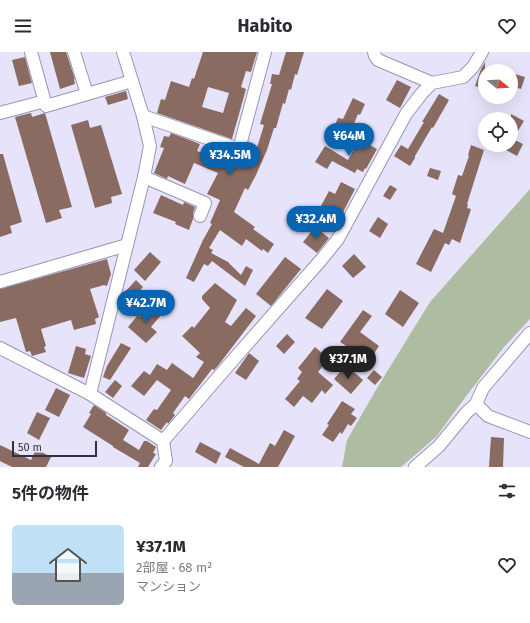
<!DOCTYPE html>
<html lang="ja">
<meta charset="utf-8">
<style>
body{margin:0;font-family:"Fira Sans","Noto Sans JP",sans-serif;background:#f2f2f3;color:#2b2b33;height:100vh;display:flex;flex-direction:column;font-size:15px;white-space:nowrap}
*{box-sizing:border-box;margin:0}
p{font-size:13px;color:#7c7c81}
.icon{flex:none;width:22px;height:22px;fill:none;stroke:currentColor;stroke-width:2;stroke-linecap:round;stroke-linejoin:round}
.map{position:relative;height:415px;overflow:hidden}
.details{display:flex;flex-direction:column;background:#fff;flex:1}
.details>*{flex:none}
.needle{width:26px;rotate:108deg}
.buttons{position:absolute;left:478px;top:12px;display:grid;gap:8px}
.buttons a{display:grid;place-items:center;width:40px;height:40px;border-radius:50%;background:#fff;box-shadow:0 4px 16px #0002;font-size:20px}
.scale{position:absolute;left:12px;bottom:10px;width:85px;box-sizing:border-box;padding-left:4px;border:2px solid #33313d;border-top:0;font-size:11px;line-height:14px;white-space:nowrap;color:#33313d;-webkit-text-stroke:3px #e6e3fb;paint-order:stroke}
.price{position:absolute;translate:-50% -34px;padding:0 9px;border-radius:14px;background:#0964b1;color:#fff;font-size:13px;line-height:26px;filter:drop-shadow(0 1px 2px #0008)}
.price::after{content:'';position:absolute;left:50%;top:24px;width:12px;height:9px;margin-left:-6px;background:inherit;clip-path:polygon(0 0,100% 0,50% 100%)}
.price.active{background:#222;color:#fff}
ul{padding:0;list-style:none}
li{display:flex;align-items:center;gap:12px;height:100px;padding:0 12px}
li span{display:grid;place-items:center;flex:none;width:112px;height:80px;border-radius:6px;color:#555}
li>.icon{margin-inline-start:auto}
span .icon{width:48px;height:48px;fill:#fffc;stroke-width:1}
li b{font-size:17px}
h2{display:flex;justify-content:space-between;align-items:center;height:48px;padding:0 12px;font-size:17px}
header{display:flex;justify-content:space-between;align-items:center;height:52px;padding:0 12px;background:#fff;font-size:18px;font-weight:700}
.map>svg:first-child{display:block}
</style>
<header><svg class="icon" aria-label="menu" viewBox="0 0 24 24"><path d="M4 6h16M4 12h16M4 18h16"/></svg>Habito<svg class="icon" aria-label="heart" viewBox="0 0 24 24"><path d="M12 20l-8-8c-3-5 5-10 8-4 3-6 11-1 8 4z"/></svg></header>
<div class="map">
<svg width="530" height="415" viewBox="0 0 530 415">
<rect width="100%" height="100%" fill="#e6e3fb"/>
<polygon fill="#aebda2" points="530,137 530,267 504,295 467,343 436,385 401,415 342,415 347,388 380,331 430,250"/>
<g fill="#896b62" fill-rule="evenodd">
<polygon points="50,0 66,0 75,27 74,27 75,32 60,37"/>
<path d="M203,0H257L251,20L246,19L241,35L246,37L232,87L157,61L161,47L165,48L171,29L189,35L192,26L194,27ZM208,35L229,41L223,61L202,55Z"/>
<polygon points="286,0 304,0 297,23 295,22 291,38 289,37 285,52 283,51 276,76 274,76 267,98 256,123 248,138 245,136 234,160 255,175 253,177 274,192 268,201 263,197 262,199 246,187 242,194 220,178 209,196 213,198 211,201 228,210 241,223 246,214 253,218 245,234 212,209 208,214 204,212 194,230 186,226 203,188 212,172 210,171 220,148 207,142 218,121 194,111 185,132 168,124 167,127 154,121 164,96 160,95 164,84 169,85 171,81 200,92 197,99 225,110 226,107 246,114 253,98 256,99 264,73 260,72 272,32 270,32 272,22 279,23"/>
<polygon points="25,5 32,31 19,34 12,8"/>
<polygon points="485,10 485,37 475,34 481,17"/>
<polygon points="511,21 525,25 521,37 511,34"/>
<polygon points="397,28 411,35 400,56 386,48"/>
<polygon points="126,39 128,47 108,53 105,45"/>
<polygon points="439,42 449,48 433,76 432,75 415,104 415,106 410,114 394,104 401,93 408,97 424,70 422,70"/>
<polygon points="353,46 365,52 360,63 358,62 350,81 334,75 338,66 343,67"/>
<polygon points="31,61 32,65 45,61 72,155 59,158 62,166 46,171 15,65"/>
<polygon points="511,62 524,69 513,87 523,92 517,104 497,93 511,93"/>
<polygon points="88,68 90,76 101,73 122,142 111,145 112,151 95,156 71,73"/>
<polygon points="359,87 377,97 366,117 365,116 363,120 357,117 355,121 332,109 327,117 315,110 325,94 348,108"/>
<polygon points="471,93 484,98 467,152 468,153 467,156 471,157 460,191 452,187 449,193 445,191 431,220 416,212 434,177 443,181 456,144 452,142 458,123 462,124 469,104 468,103"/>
<polygon points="0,102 3,102 22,170 10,174 12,181 0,185"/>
<polygon points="430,116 441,119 438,128 427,124"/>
<polygon points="341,130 355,137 341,164 333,160 325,171 317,166 318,164 316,163 329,139 335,142"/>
<polygon points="390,133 397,137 390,148 383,144"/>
<polygon points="161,143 183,153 184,150 195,155 193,162 193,167 189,178 175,172 176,170 153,161"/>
<polygon points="378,165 388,172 380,186 369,179"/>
<polygon points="315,175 329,186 317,201 303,190"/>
<polygon points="150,200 161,210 145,229 134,218"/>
<polygon points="354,202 366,215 353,226 342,214"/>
<polygon points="285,205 301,217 271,254 256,242"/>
<polygon points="107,207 111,222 107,234 104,233 90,237 99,265 95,267 96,272 74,278 71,268 41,277 46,294 44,295 46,300 32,304 30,299 26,300 16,266 0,270 0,237"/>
<polygon points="136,228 143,235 132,247 125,240"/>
<polygon points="215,231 237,248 225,270 231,274 246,256 256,264 217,315 214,318 212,317 189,347 185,344 173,361 175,363 168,372 167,370 161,378 146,368 154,357 157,358 171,338 157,328 144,344 131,334 144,319 150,323 157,312 167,318 172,311 193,326 194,325 204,310 196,305 200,301 182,284 192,274 194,276 210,256 202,247 202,244"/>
<polygon points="327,237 343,249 322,277 305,266"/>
<polygon points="400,238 419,251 403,275 385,262"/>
<polygon points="151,253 162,262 151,275 157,280 146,291 128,275 138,263 140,265"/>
<polygon points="363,258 372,264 360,280 379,294 369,309 340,290"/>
<polygon points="287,282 295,290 284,302 276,294"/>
<polygon points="121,291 131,296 110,328 103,325 107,314"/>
<polygon points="76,294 86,297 85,302 91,304 84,326 68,321"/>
<polygon points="315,295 329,307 318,320 333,333 325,342 322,338 312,351 303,344 294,355 285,347 300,329 297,327 302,320 298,316"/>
<polygon points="249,301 259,309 246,328 235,321"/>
<polygon points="346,313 363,328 351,342 334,327"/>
<polygon points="374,318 382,325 375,333 367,326"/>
<polygon points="115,328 122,334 113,346 105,340"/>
<polygon points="56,336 70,343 59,365 45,358"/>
<polygon points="342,349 355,357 351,362 357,366 351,374 348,372 342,382 340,380 333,390 322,383 329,373 327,372"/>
<polygon points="94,353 106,361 106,363 129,378 123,388 139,398 144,389 147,389 156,395 153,401 156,402 148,415 138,415 140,411 113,395 113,394 83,375 91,362 89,361"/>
<polygon points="37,360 50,366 39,388 27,381"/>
<polygon points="284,378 295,384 278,415 244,415 225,405 230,396 259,412 270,391 275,394"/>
<polygon points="491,385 504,386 503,415 489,415"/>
<polygon points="200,390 221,401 216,412 195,400"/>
<polygon points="0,393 31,408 36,397 51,405 46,415 12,415 0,409"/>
</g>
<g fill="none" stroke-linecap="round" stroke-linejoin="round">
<g stroke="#9995b1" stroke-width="14">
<g id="minor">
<polyline points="31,0 46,54 132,29"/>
<polyline points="74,0 87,42"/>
<polyline points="374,0 375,4 378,8 432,31"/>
<polyline points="0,61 45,49"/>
<polyline points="143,64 239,97 265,0"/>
<polyline points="144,125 205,151 200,164"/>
<polyline points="0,230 127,193"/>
<polyline points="0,296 90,342 163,389 166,409 161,415"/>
<polyline points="90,342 144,125 150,94 143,64 123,0"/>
<polyline points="476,352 488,364 530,380"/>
<polyline points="163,389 240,300 321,208 338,187 406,62 422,41 432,31 463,25 473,15 482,0"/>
<polyline points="415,415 439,394 467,360 476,352 483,336 530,281"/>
</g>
</g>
<use href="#minor" stroke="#fff" stroke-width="12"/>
</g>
</svg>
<div class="buttons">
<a><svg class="needle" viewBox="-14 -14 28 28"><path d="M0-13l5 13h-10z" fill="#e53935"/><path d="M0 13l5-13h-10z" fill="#7c7c81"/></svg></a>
<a><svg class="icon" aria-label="locate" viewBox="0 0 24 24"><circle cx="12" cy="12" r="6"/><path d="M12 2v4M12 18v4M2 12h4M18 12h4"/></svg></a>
</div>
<div class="scale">50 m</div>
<b class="price" style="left:349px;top:105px">¥64M</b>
<b class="price" style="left:230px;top:124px">¥34.5M</b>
<b class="price" style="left:316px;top:188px">¥32.4M</b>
<b class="price" style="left:146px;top:272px">¥42.7M</b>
<b class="price active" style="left:348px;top:328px">¥37.1M</b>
</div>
<section class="details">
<h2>5件の物件<svg class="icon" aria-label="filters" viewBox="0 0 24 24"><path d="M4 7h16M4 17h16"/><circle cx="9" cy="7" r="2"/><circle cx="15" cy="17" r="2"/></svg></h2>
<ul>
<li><span style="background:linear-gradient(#bfe0f5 60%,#9aa5b1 0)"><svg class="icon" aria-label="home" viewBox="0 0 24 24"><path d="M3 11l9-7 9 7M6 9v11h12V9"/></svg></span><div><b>¥37.1M</b><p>2部屋 · 68 m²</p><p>マンション</p></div><svg class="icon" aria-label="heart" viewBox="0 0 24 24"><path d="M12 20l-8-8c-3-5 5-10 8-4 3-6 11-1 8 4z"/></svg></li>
</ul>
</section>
